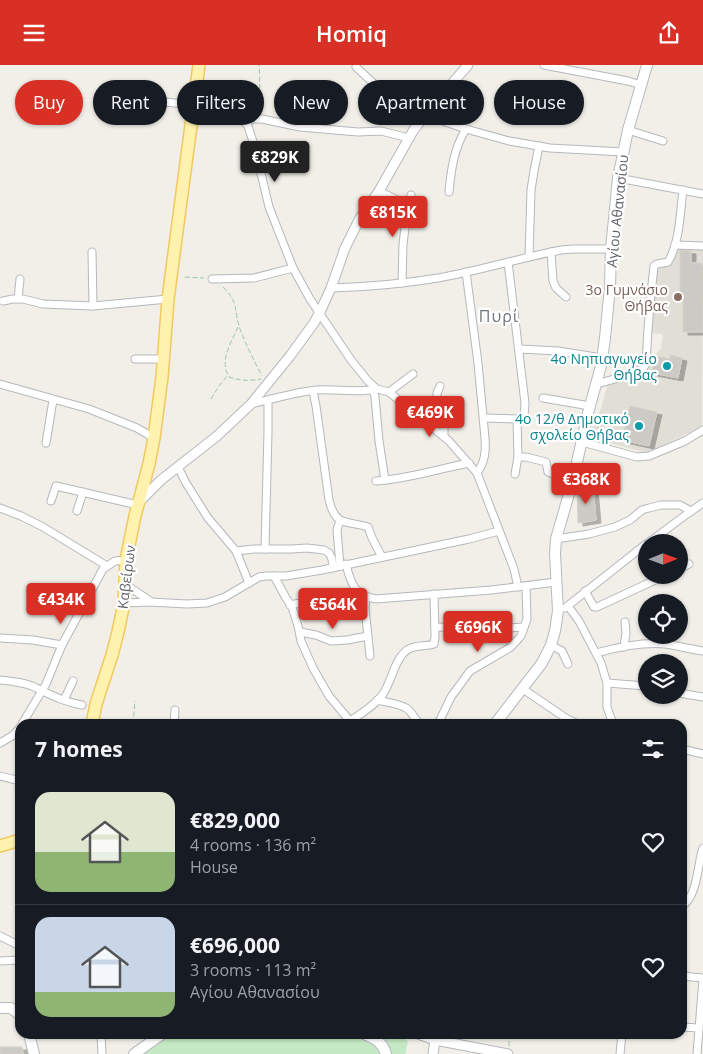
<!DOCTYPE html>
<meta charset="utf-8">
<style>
body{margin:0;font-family:"Open Sans",sans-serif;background:#242831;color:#f1f3f6;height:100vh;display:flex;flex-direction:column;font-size:19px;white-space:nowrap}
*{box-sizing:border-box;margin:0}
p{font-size:16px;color:#9ea1a6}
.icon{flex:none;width:28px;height:28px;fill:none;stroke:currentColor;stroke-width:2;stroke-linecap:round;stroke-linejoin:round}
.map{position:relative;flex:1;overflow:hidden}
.side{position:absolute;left:15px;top:654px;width:672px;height:320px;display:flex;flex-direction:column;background:#171b24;border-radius:15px;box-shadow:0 1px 4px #0004}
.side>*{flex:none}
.banner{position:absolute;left:15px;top:15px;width:674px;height:45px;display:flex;gap:10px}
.needle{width:32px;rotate:89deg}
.fabs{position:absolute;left:638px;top:469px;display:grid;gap:10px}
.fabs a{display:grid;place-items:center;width:50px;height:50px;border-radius:50%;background:#171b24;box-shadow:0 1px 4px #0004;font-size:25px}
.price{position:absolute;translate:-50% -42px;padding:0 11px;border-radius:5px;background:#d93025;color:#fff;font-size:16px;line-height:32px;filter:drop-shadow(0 1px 2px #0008)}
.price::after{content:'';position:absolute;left:50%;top:30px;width:15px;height:11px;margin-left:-8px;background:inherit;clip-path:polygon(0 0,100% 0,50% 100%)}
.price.selected{background:#222;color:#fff}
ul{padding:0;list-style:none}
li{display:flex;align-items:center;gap:15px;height:125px;padding:0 20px}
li+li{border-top:1px solid #363941}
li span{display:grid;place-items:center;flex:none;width:140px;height:100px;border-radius:15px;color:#555}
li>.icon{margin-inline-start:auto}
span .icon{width:60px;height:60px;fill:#fffc;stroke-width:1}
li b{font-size:21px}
h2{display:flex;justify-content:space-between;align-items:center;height:60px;padding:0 20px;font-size:21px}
.tag{padding:0 18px;border-radius:22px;background:#171b24;box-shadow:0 1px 4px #0004;font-size:18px;line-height:45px}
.tag.selected{background:#d93025;color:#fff}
header{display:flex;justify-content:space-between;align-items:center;height:65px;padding:0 20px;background:#d93025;color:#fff;font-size:22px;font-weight:600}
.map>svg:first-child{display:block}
</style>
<header><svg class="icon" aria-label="menu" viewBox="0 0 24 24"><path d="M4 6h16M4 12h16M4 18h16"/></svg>Homiq<svg class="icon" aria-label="share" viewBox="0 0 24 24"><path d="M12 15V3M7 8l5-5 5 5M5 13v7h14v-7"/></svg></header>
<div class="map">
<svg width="703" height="989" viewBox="0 0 703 989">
<defs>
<filter id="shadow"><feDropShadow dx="5" dy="3" stdDeviation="0" flood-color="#0004"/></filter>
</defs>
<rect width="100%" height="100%" fill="#f1efe8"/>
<polygon fill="#e1ded6" points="674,176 703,179 702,362 650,386 643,387 588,372 601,344 609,314 645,302 661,283 663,269 649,268 657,195 670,196"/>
<polygon fill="#c5e8c5" points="166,969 399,969 403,970 408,977 405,989 138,989"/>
<g fill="#cccac5" stroke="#d6d1c6" filter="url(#shadow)">
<polygon points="680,185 691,186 691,198 702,198 702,238 703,238 703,267 683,267 683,234 680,234"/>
<polygon points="670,290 682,293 678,313 652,308 655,291 670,294"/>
<polygon points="630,341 657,347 649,381 622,375"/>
<polygon points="593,422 596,455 578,458 577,425"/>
<polygon points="0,982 22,982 23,989 0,989"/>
</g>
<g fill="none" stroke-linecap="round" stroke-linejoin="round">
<g stroke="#b5b8bc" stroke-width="9">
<g id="minor">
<polyline points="544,0 628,16 641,20"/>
<polyline points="356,2 385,29 402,39 425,50 466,64 509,76 550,83 623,87"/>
<polyline points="197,23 240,51 248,61 255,83 269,142 293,203 310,234 351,295 368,316 377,324 389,327 449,376 477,408 514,504 518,522"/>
<polyline points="107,31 194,40"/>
<polyline points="246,57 253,54 262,54 300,62 358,67 381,66 409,73"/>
<polyline points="628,65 663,76"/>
<polyline points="618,113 703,129"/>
<polyline points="379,126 409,141"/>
<path d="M449,127C451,105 454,83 466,64"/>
<polyline points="675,180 703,181"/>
<polyline points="92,187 93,241"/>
<polyline points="551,187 553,216 556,223 566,232"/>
<polyline points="529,192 531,125 534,106 539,81"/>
<path d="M466,207L478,298L485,373C486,386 485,397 477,408"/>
<polyline points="212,214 254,213 293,203"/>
<polyline points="402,218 403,179 406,155 411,130"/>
<path d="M331,223C366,222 402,219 438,213C479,206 520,193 561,185L574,184H611"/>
<polyline points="18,234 20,214"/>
<polyline points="3,236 13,234 23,234 43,239 93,241 168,234"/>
<polyline points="519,284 558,286 602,293"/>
<polyline points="135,294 163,294"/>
<polyline points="0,319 89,344 137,363 154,373"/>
<path d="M596,319C607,316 637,309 644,302C648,297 646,288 647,283C648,256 651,228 654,201L657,199L668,197C680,177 680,148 683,125"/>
<polyline points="440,321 437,328 437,332 444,364 444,371"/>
<polyline points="373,324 375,332 379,376 385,415"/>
<path d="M313,326L316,341L329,435C336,463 346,455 368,462L372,473L382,492"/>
<polyline points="389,327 413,309"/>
<polyline points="543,333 590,341"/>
<path d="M251,339C273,334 295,327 317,325C337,324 357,328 377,324"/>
<polyline points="484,353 519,354 524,352 525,338 508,197"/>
<polyline points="582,377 637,392 649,391 685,376 703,365"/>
<polyline points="46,378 53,335"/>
<polyline points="518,392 526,392 546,397 548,407 553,409 575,410"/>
<polyline points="178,402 186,418 208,453 236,486 249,518"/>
<polyline points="515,409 518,392 517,354"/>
<path d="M376,416C408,414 438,404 469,398"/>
<polyline points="51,436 56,421 138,440"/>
<polyline points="0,443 21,451 43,462 107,501"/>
<polyline points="77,446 83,427"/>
<polyline points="556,474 589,469 615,462 630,455 642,445 649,443 661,440 680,440 691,446"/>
<polyline points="648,478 687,449 703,438"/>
<polyline points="265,484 268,367 268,336"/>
<polyline points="236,486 254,484 292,484 307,483 324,485 329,488 332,494 333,503"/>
<path d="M346,499C351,520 355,530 376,534L491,525L556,517"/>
<polyline points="340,501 337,465 340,455"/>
<polyline points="679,504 689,499"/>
<polyline points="274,511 286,533 292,542 298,561 301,576 313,603 329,631 350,656"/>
<polyline points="125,519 150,536"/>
<polyline points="585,526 594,542 597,542 666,510"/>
<polyline points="366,532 365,543 370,591"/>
<polyline points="124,538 150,537 187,539 207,538 225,532 259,512 266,511 286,511 322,505 469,474 499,466"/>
<polyline points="290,540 331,532 359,528"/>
<polyline points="568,541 579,556 601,598 607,618 607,642 613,659"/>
<polyline points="565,543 646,479"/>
<polyline points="435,562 494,564 524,562"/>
<polyline points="300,567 316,570 331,576 347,575 368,571"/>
<polyline points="0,573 33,575 62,580"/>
<polyline points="551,580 562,586 568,599"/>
<polyline points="624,582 626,568 625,557"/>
<path d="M596,588C618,582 642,577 665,579C678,581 690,584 703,586"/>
<path d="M0,615C11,616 22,617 32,621C49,629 64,637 82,640"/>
<polyline points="607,618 646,621"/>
<polyline points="523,624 567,654 578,659"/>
<polyline points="679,628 703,632"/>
<polyline points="64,635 73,616"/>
<path d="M377,635C385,637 400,639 406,643C412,646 414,654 420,659"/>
<polyline points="22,659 46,619 62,580 103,504 115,496 126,495"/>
<polyline points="174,659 175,645"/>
<path d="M346,659C357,651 375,641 383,629C392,616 394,595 407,585C415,579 425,582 434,579L435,572L434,529"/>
<polyline points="438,659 451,632 470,606 511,582 521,571 527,554 526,521"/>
<polyline points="0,678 12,671 20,663"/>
<polyline points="682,684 703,689"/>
<polyline points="0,711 20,716"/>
<path d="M682,841C698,831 697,800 703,783"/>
<polyline points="0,871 20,881"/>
<polyline points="0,896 20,895"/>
<polyline points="682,911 703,913"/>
<polyline points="682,962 699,963"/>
<polyline points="101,969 102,989"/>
<polyline points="620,989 622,969"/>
<polyline points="697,989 703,914"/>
</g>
</g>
<g stroke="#b5b8bc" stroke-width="11">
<g id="tertiary">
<polyline points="139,437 161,415 217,371 251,339 290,291 314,258 320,247 331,223 345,183 360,153 379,126 413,66 425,50 468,0"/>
<polyline points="418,969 435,975 508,989"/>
<polyline points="433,989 435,975"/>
</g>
</g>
<g stroke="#b6babf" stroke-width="12">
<g id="secondary">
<polyline points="495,659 542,598 551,580 555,566 558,546 555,489 556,474 573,415 588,348 601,301 605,273 610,222 611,184 618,113 628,65 647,0"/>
<polyline points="0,943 11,943 20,950"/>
<polyline points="29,969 34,989"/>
<path d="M364,969C375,973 383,978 386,989"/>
<polyline points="134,989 162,969"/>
</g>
</g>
<g stroke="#f2c960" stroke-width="14">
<g id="primary">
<polyline points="92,659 96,639 112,590 118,567 124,538 126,495 135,451 149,399 154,373 162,312 168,234 199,0"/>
<polyline points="0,781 20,775"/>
</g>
</g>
<g stroke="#9cc7a9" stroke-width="1" stroke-dasharray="5 2.5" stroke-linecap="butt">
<path d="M256,46C261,31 260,16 259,0"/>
<polyline points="185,212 204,213"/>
<path d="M223,222C239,237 234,247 240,264C246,280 254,296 262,311"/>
<path d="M238,262C231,278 219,295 229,312C241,316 249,316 261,314"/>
<polyline points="211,334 219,321 228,310"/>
<polyline points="133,659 135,636"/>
<polyline points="509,981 509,969"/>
</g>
<use href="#minor" stroke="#fff" stroke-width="7"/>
<use href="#tertiary" stroke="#fff" stroke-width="9"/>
<use href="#secondary" stroke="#fff" stroke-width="10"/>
<use href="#primary" stroke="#fff2af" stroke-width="11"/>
</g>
<circle fill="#8d6e63" stroke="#fff" stroke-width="2" cx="678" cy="232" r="5"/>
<g fill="#0f9aa8" stroke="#fff" stroke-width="2">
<circle cx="667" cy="301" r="5"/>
<circle cx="639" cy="361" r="5"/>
</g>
<g text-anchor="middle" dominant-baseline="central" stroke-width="4.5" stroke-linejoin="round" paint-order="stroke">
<g font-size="14" fill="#5f6368" stroke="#fff">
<text transform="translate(617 146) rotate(-84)">Αγίου Αθανασίου</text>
<text transform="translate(126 512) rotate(-83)">Καβείρων</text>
</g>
<g font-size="14" fill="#785e54" stroke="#fff" text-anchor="end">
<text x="668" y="224">3ο Γυμνάσιο<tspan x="668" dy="16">Θήβας</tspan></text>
</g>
<g font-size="14" fill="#0d838f" stroke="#fff" text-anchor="end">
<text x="657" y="293">4ο Νηπιαγωγείο<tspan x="657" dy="16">Θήβας</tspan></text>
<text x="629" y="353">4ο 12/θ Δημοτικό<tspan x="629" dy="16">σχολείο Θήβας</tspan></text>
</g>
<g font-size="16" letter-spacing="1" fill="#70757a" stroke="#fff">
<text x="499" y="251">Πυρί</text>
</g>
</g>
</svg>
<div class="fabs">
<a><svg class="needle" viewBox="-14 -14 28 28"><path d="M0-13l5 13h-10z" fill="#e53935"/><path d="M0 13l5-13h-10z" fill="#9ea1a6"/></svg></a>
<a><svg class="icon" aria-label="locate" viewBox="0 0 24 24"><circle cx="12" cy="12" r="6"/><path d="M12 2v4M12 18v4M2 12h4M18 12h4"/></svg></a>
<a><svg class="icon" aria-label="layers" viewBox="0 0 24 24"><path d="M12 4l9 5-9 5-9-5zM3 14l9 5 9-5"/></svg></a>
</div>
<b class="price selected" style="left:275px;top:118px">€829K</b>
<b class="price" style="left:393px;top:173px">€815K</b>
<b class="price" style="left:430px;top:373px">€469K</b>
<b class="price" style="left:586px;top:440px">€368K</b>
<b class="price" style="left:61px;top:560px">€434K</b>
<b class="price" style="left:333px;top:565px">€564K</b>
<b class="price" style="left:478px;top:588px">€696K</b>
<div class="banner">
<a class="tag selected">Buy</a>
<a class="tag">Rent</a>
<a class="tag">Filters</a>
<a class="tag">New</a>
<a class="tag">Apartment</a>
<a class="tag">House</a>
</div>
<section class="side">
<h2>7 homes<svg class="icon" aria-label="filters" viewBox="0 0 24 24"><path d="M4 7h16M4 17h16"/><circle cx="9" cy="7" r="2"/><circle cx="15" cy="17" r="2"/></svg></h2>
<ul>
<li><span style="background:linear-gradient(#dfe7d0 60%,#8fb573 0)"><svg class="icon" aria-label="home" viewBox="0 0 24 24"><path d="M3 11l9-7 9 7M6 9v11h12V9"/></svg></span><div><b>€829,000</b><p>4 rooms · 136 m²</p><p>House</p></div><svg class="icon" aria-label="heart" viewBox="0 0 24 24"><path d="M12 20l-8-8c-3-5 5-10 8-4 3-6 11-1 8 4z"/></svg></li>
<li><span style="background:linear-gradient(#c9d6e8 75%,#8fb573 0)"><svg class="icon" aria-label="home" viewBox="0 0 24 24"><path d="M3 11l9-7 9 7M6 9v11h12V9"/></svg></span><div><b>€696,000</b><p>3 rooms · 113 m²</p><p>Αγίου Αθανασίου</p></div><svg class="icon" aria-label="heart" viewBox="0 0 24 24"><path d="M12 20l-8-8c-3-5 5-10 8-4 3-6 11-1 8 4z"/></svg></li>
</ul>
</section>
</div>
